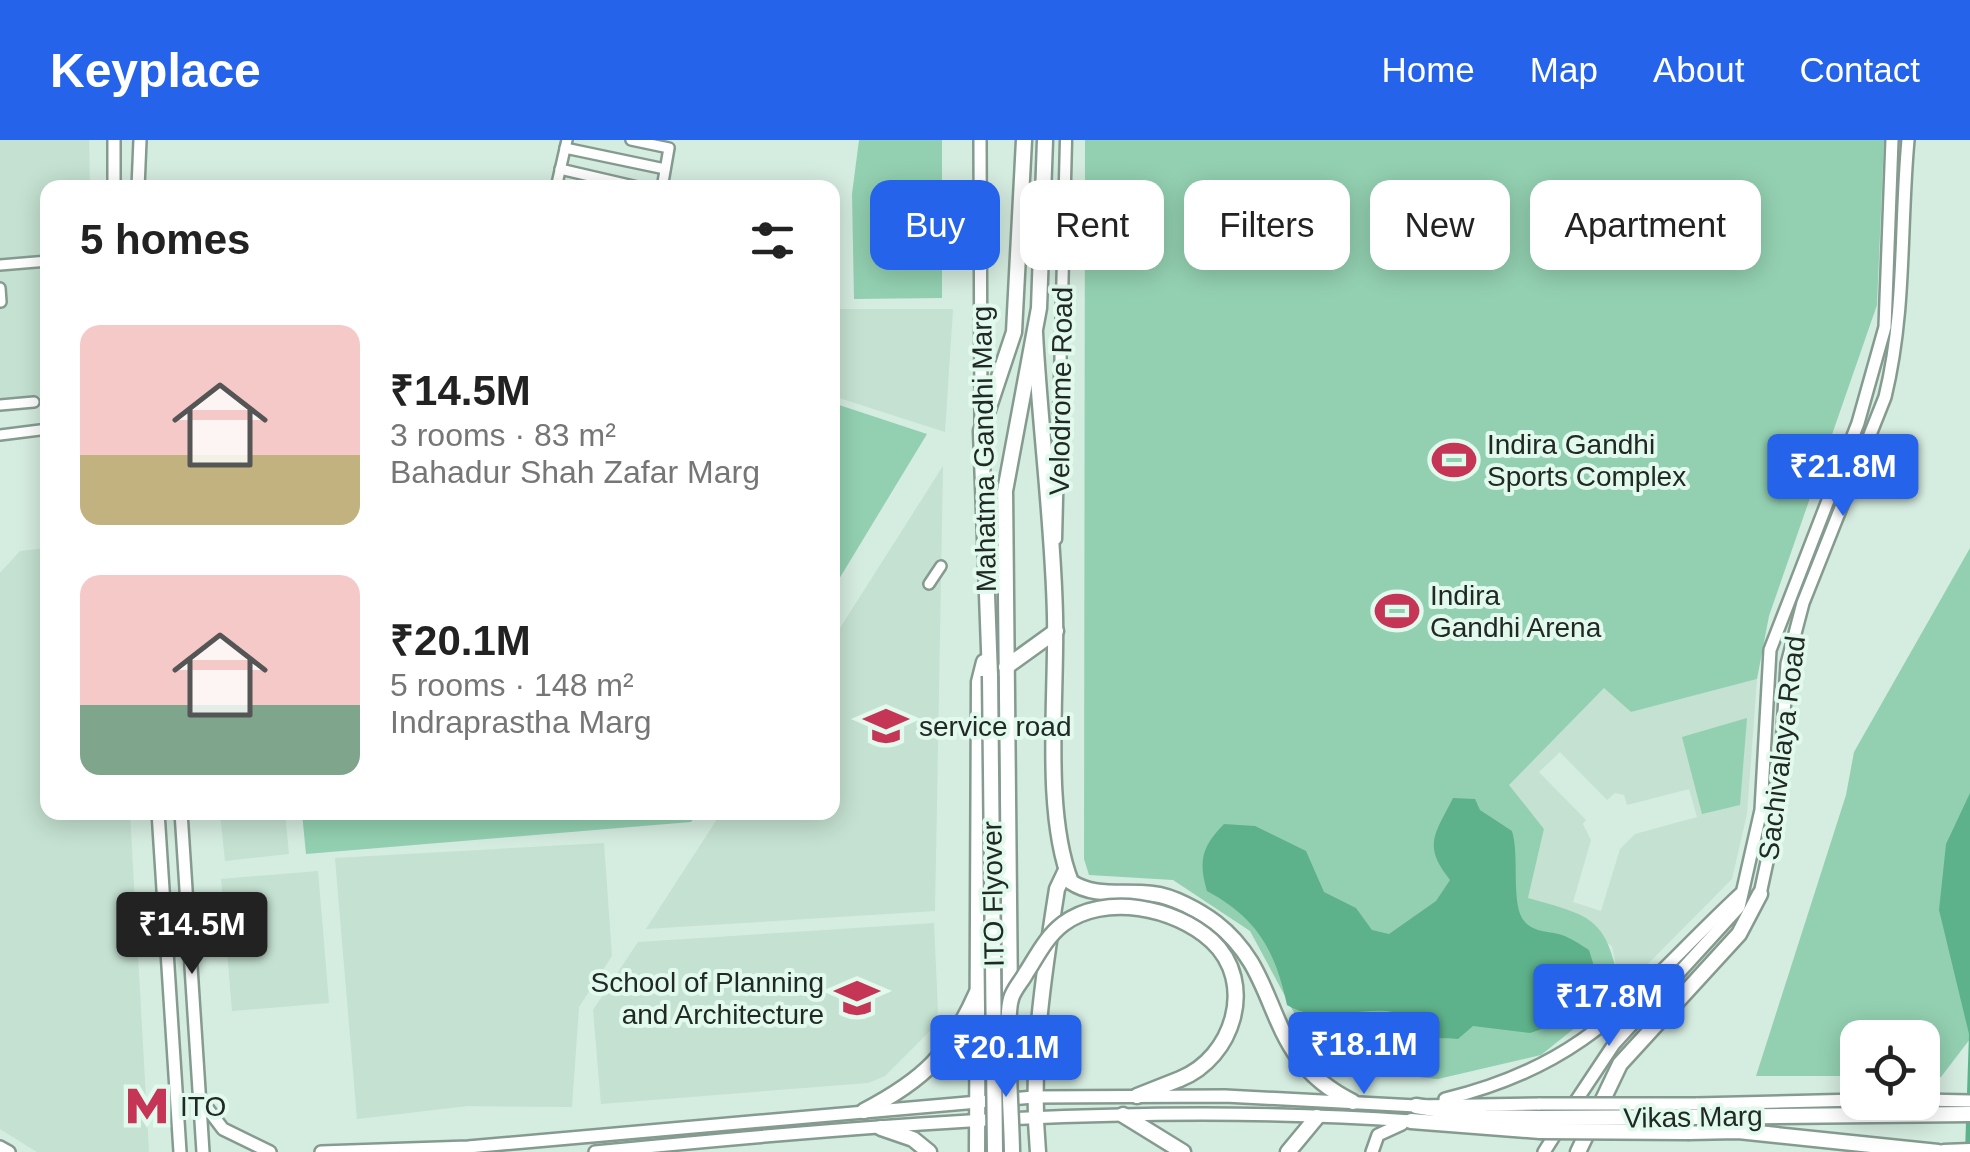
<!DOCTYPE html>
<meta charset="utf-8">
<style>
body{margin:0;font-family:Arial,sans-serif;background:#f6f6f6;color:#222;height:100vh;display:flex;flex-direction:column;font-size:38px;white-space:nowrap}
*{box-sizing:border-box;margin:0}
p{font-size:32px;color:#767676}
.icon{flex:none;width:55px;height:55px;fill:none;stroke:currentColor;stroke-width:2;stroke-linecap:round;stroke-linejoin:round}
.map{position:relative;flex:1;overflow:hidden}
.panel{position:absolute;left:40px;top:40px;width:800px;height:640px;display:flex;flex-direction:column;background:#fff;border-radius:20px;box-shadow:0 5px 25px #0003}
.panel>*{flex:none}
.hud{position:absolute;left:870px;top:40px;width:950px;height:90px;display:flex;gap:20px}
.fabs{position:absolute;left:1840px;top:880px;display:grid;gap:20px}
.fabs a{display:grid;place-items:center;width:100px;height:100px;border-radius:20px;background:#fff;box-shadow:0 5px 25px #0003;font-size:50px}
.price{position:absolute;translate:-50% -85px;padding:0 22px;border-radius:10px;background:#2563eb;color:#fff;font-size:32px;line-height:65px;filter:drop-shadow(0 2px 5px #0008)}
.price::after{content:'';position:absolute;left:50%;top:60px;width:30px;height:22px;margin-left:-15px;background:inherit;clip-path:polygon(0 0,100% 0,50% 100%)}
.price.on{background:#222;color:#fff}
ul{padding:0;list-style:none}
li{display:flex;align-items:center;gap:30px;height:250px;padding:0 40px}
li span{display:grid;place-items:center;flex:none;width:280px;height:200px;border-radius:20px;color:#555}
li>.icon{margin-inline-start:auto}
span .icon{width:120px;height:120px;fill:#fffc;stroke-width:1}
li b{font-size:42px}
h2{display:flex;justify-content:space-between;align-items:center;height:120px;padding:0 40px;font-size:42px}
.pill{padding:0 35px;border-radius:20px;background:#fff;box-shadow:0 5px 25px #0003;font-size:35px;line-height:90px}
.pill.on{background:#2563eb;color:#fff}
header{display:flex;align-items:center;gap:60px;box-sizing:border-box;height:140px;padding:0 50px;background:#2563eb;color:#fff}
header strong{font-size:48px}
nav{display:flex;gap:55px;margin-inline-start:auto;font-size:35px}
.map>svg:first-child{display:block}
</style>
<header>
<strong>Keyplace</strong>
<nav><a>Home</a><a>Map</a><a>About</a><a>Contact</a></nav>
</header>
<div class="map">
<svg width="1970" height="1012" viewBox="0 0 1970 1012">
<rect width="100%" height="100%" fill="#d5ece0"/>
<g fill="#c4e1d1" fill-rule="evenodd">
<polygon points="0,0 89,0 90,47 48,48 47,256 0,263"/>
<polygon points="833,169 953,169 945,292 833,256"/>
<polygon points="943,326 935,771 646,789 721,673 832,672 833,499"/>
<polygon points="47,408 48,672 130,673 149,1012 37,1012 0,989 0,433 20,411"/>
<path d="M1757,539L1747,674L1732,739L1621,851L1612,806L1528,758L1544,689L1508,645L1604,547L1631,572ZM1560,612L1607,660L1615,653L1624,655L1627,665L1689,649L1697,677L1635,694L1620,709L1601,771L1573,762L1591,700L1583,684L1586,680L1539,632Z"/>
<polygon points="220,673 285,673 289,714 225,721"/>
<polygon points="604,703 612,816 579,867 572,967 468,966 357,979 335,718"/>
<polygon points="318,731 329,863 232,871 221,739"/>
<polygon points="934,783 938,872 930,891 885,936 868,943 601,964 593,870 638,802"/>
</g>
<g fill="#93d0b1">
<polygon points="859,0 942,0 942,158 854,159 852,54"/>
<path d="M1085,0H1884L1877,165L1769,476L1757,539L1631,572L1604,548L1509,645L1544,689L1528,758C1597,777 1606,779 1621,851L1541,915L1438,939L1370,932L1313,908L1250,791L1173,740L1089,735L1084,719Z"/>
<polygon points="833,263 927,294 833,449 832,263"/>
<polygon points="1970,408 1970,899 1941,937 1923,937 1922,898 1858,898 1857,936 1756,936 1846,655 1854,612"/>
<polygon points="1747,578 1740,665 1702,674 1682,597"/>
<polygon points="302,673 302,672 697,673 691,682 306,714"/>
</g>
<g fill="#5eb28b">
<polygon points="1970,653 1970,1012 1965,1012 1969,894 1939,770 1946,704"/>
<path d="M1453,658L1475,659L1480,670L1512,691C1520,716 1510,767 1525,782C1535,793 1550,791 1562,795C1571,798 1581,805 1589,810L1597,836L1591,865L1562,882L1530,893L1473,886L1458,899C1451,898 1441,899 1434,897C1417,892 1409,873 1387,871C1350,868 1322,885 1287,865C1275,810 1257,778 1207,751C1198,721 1202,706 1224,684L1255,686L1306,711L1324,752L1356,768L1372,790L1389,794L1436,761L1450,740C1422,705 1435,694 1453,658Z"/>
</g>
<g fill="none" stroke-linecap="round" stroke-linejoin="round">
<g stroke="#869b90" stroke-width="14">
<g id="minor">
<polyline points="631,0 669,8 662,48"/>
<polyline points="565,8 665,29"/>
<polyline points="560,29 642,48"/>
<polyline points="556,48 567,0"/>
<polyline points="0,125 48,121"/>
<polyline points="0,148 1,162"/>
<polyline points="0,265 34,262"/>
<polyline points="0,295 48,289"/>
<polyline points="929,444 941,426"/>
</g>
</g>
<g stroke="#869b90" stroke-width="15">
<polyline id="tertiary" points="1056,399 1066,0"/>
</g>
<g stroke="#869b90" stroke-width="16">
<g id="secondary">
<polyline points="114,0 114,48"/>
<polyline points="980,0 981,282"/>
<polyline points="138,48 140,0"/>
<polyline points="158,672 180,1012"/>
<polyline points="181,672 203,1012"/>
<path d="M1760,754L1778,671L1787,524L1803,463L1885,257C1906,171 1900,87 1908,0"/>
<path d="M1445,959C1592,924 1637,850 1740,754"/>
<polyline points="201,960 223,989 270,1012"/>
<polyline points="1922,960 1970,961"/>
<polyline points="1696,964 1858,960"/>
<polyline points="1570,970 1614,904 1739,767 1761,670 1770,510 1858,283 1885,187 1892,0"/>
<polyline points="0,1007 9,1012"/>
<polyline points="321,1012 468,1007 1034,957 1225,956 1416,966 1540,964"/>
<path d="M595,1012C865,985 1140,962 1411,981"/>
<polyline points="1372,1012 1378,995 1402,984"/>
<polyline points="1544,1012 1561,985"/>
</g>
</g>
<g stroke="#869b90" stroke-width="19">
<g id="primary">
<polyline points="1416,966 1485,977 1540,978"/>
<polyline points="1697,977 1970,974"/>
<polyline points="1411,981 1540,991"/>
<polyline points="1689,992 1738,991 1938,1012"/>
<polyline points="1944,1012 1970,1011"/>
</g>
</g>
<g stroke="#869b90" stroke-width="19">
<g id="trunk">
<path d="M1035,193C1040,288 1053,382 1055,476C1057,555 1043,672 1071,742C1095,758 1124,750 1153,754C1173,756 1200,771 1216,783C1286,837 1259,916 1353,962"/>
<polyline points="1006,527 1056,491"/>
<polyline points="990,536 981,291 1014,192 1024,0"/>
<polyline points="1010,861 1005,351 1039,168 1045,0"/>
<polyline points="1137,956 1180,939"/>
<path d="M864,971C925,939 949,915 977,852"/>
<polyline points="1123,975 1183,1012"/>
<polyline points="881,988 913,999 929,1012"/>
<polyline points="977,1012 979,542 984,522"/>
<path d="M1038,1012C1030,923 1043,837 1057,749L1066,730"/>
<polyline points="1288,1012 1317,977"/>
<polyline points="1578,1012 1620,924 1739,794 1760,754"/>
</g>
</g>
<use href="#minor" stroke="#fff" stroke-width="9"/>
<use href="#tertiary" stroke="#fff" stroke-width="10"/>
<use href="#secondary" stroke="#fff" stroke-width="11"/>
<use href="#primary" stroke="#fff" stroke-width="14"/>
<use href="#trunk" stroke="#fff" stroke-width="14"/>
<g stroke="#869b90" stroke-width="16" stroke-linecap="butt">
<polyline id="secondary-bridge" points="1540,964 1696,964"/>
</g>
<g stroke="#869b90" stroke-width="19" stroke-linecap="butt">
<g id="primary-bridge">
<polyline points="1540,978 1697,977"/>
<polyline points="1540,991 1689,992"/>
</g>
</g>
<g stroke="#869b90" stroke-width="19" stroke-linecap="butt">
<g id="trunk-bridge">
<polyline points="990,536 995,1012"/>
<path d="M1012,1012C1012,983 1004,880 1011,859C1013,850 1022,841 1026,833C1037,816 1046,797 1063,784C1104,753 1175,767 1212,801C1257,843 1233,918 1180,939"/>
</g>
</g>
<use href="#secondary-bridge" stroke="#fff" stroke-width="11"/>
<use href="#primary-bridge" stroke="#fff" stroke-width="14"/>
<use href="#trunk-bridge" stroke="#fff" stroke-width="14"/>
</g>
<defs>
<g id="stadium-bare" transform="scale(3.45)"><path d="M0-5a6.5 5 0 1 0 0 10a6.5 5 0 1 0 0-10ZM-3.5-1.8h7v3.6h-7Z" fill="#c53556" stroke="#e2f9ed" stroke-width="2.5" paint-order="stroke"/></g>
<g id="university-bare" transform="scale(3.45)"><path d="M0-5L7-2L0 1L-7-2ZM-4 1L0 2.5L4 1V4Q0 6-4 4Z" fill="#c53556" stroke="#e2f9ed" stroke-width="2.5" paint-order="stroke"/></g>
<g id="metro-bare" transform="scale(3.45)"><path d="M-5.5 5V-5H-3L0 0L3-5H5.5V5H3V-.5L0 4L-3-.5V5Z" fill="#c53556" stroke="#e2f9ed" stroke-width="2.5" paint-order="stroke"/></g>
</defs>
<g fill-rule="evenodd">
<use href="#stadium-bare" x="1454" y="320"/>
<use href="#stadium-bare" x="1397" y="471"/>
<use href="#university-bare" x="886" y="586"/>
<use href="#university-bare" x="857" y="858"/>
<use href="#metro-bare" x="147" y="966"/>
</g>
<g text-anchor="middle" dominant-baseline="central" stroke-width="8" stroke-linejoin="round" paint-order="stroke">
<g font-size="28" fill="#202924" stroke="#e2f9ed">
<text transform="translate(1061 251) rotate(-89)">Velodrome Road</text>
<text transform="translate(984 309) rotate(-91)">Mahatma Gandhi Marg</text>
<text transform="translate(1782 608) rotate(-83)">Sachivalaya Road</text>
<text transform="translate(993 754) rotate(-91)">ITO Flyover</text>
<text transform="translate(1693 977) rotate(-1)">Vikas Marg</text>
</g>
<g font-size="28" fill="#202924" stroke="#e2f9ed" text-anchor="start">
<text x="1487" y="304">Indira Gandhi<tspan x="1487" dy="32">Sports Complex</tspan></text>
<text x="1430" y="455">Indira<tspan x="1430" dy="32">Gandhi Arena</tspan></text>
<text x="919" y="586">service road</text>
<text x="824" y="842" text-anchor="end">School of Planning<tspan x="824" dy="32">and Architecture</tspan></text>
<text x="180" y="966">ITO</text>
</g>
</g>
</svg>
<div class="fabs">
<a><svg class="icon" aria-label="locate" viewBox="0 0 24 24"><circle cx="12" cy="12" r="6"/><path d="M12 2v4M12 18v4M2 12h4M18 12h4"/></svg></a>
</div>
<b class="price" style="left:1843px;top:379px">₹21.8M</b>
<b class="price on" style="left:192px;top:837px">₹14.5M</b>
<b class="price" style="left:1609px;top:909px">₹17.8M</b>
<b class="price" style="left:1364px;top:957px">₹18.1M</b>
<b class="price" style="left:1006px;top:960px">₹20.1M</b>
<div class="hud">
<a class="pill on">Buy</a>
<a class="pill">Rent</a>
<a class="pill">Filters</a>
<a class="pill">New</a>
<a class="pill">Apartment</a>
</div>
<section class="panel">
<h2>5 homes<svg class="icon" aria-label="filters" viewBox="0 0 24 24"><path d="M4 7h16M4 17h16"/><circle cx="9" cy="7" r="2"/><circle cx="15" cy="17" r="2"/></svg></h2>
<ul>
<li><span style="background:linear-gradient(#f6c9c9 65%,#c2b280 0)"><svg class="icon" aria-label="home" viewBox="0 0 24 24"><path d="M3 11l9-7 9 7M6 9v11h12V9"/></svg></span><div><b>₹14.5M</b><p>3 rooms · 83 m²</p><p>Bahadur Shah Zafar Marg</p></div></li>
<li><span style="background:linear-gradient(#f6c9c9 65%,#7fa58c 0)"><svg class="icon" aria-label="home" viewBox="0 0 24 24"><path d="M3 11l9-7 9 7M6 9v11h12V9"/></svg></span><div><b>₹20.1M</b><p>5 rooms · 148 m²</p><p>Indraprastha Marg</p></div></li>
</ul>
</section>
</div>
